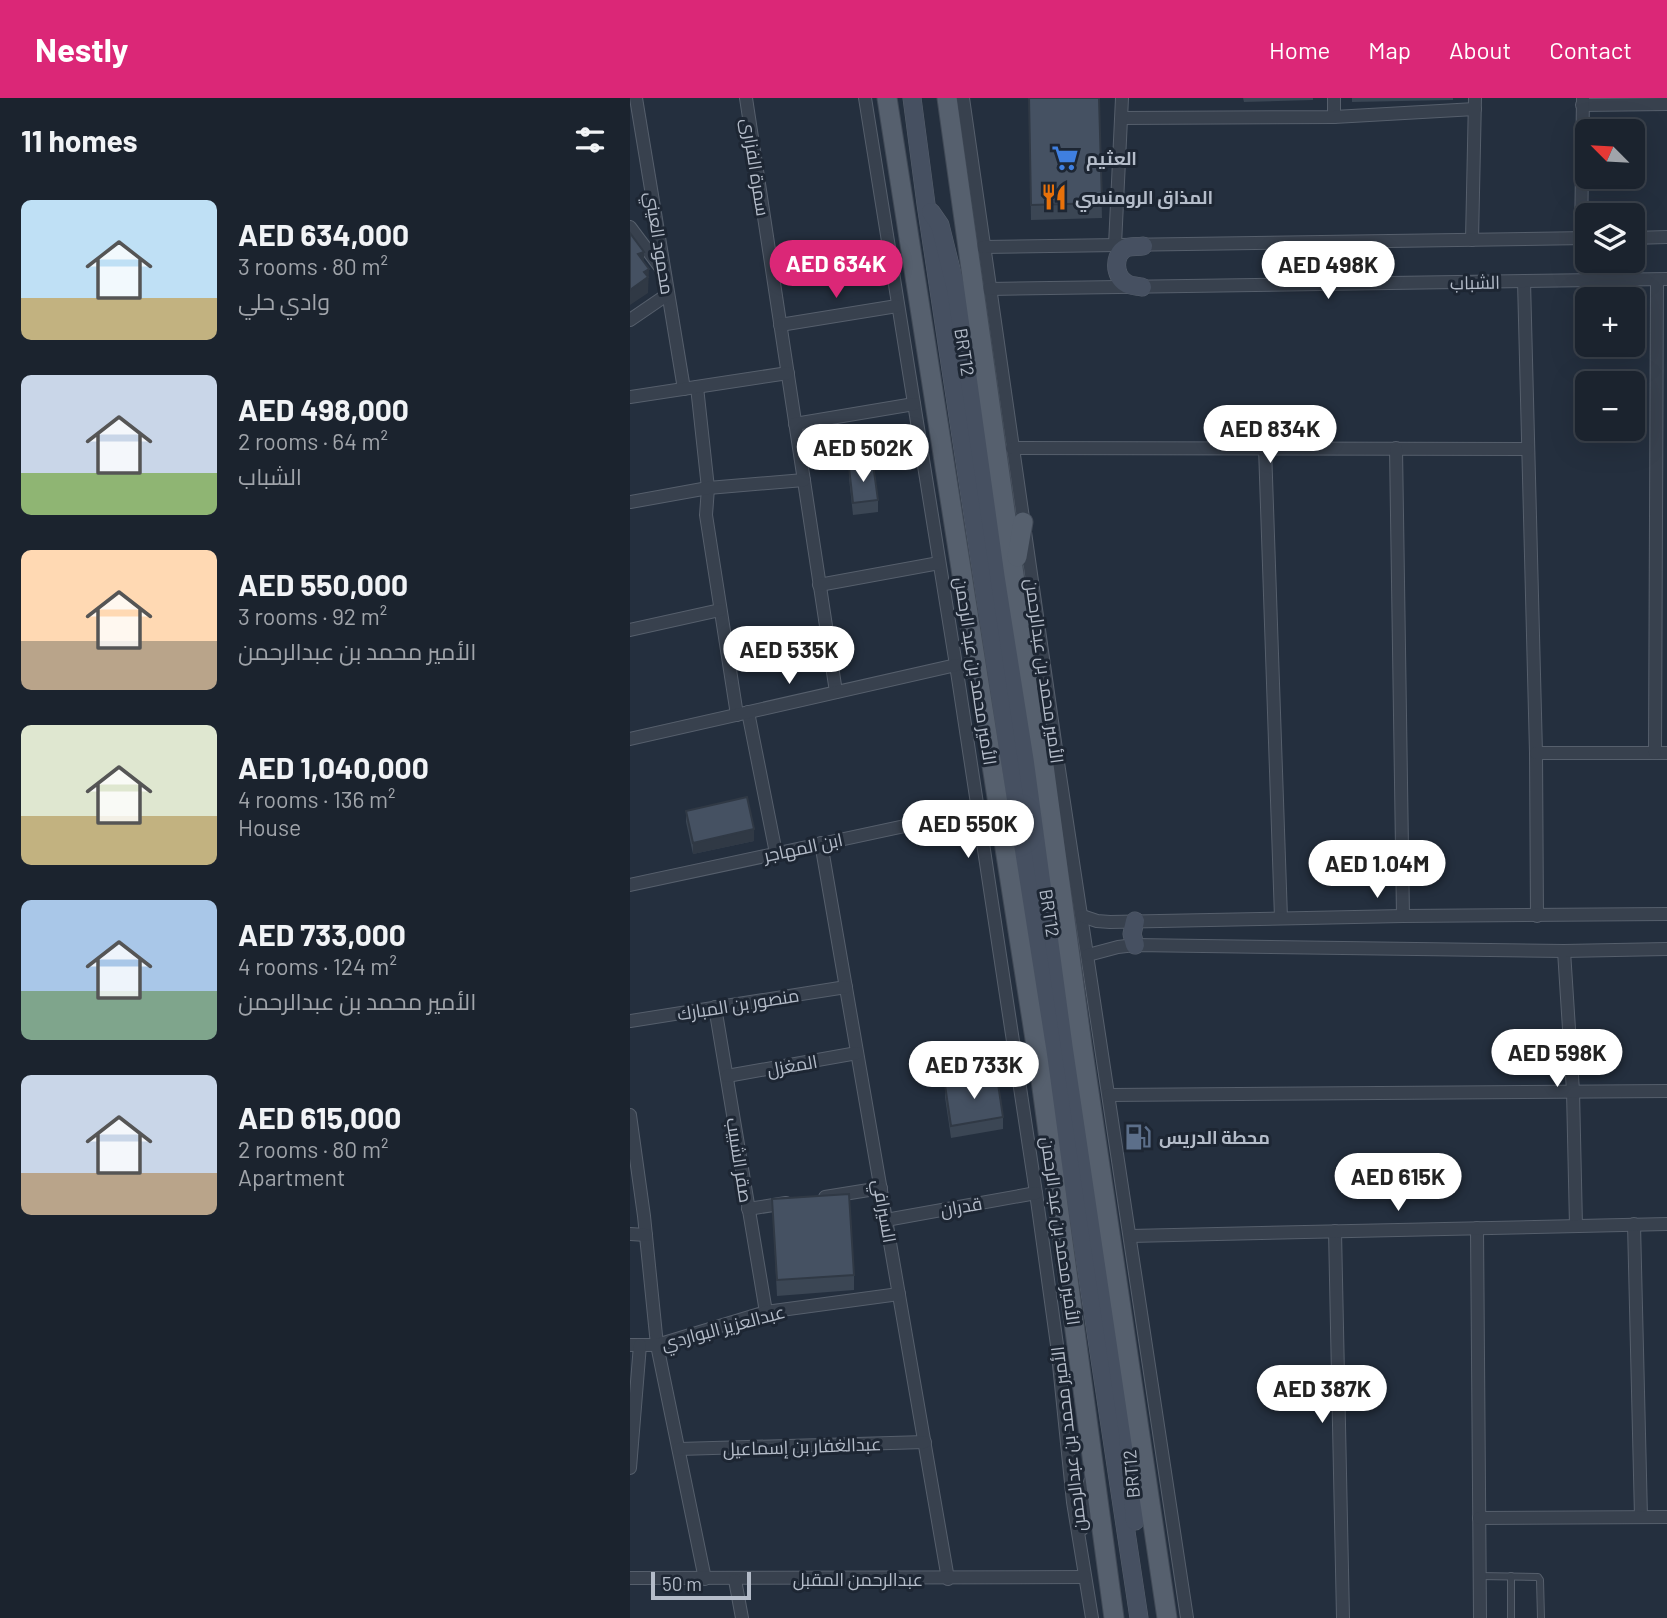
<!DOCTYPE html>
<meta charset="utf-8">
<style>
body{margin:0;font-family:Barlow,Cairo,sans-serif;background:#282f3a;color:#f1f3f6;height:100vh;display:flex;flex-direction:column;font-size:26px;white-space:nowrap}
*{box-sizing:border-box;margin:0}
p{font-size:23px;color:#a0a4aa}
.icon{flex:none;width:38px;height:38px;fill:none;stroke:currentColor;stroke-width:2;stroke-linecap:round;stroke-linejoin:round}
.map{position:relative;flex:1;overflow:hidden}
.drawer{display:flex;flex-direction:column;background:#1b232e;width:630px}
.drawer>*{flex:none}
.needle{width:46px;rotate:294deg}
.tools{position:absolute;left:945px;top:21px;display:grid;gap:14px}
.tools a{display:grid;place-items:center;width:70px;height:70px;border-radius:10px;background:#1b232e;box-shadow:0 7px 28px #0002,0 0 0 2px #39404a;font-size:35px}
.scale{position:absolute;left:21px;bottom:18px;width:100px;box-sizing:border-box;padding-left:7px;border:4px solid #b4bcc9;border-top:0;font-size:19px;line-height:24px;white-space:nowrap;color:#b4bcc9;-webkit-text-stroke:5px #1d2633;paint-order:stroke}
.price{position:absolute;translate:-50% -60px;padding:0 16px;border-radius:24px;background:#fff;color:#222;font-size:23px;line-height:46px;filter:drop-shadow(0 2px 4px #0008)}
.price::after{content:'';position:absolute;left:50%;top:42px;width:21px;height:16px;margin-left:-10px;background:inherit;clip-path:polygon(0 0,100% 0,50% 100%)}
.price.on{background:#db2777;color:#fff}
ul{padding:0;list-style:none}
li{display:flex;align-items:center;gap:21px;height:175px;padding:0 21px}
li span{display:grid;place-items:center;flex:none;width:196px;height:140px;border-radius:10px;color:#555}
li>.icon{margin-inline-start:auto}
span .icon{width:84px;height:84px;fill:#fffc;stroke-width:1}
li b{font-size:30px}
h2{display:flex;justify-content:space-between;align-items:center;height:84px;padding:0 21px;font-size:30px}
header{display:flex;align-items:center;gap:42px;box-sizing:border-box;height:98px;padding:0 35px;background:#db2777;color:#fff}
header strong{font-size:33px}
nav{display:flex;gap:38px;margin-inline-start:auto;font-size:24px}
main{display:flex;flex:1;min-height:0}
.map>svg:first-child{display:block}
</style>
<header>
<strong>Nestly</strong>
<nav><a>Home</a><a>Map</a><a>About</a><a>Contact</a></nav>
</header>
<main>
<section class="drawer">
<h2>11 homes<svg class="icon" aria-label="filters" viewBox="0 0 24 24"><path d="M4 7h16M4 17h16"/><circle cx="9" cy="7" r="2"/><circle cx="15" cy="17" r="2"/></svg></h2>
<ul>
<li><span style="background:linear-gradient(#bfe0f5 70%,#c2b280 0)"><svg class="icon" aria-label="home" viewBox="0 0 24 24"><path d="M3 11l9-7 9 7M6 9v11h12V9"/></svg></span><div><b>AED 634,000</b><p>3 rooms · 80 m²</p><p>وادي حلي</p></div></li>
<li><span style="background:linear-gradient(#c9d6e8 70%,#8fb573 0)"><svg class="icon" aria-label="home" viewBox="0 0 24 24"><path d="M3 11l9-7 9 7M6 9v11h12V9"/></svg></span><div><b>AED 498,000</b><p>2 rooms · 64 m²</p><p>الشباب</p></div></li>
<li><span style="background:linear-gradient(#ffd9b3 65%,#b9a48a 0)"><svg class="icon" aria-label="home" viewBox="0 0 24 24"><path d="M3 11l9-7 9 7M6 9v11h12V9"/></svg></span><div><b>AED 550,000</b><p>3 rooms · 92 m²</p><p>الأمير محمد بن عبدالرحمن</p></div></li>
<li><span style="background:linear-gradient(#dfe7d0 65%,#c2b280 0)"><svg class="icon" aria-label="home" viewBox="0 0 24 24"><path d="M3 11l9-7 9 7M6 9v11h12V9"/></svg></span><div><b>AED 1,040,000</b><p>4 rooms · 136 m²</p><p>House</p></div></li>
<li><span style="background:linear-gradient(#a9c7e8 65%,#7fa58c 0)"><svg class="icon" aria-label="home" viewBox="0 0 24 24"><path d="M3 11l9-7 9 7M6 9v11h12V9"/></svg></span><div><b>AED 733,000</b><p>4 rooms · 124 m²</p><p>الأمير محمد بن عبدالرحمن</p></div></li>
<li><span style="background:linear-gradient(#c9d6e8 70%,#b9a48a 0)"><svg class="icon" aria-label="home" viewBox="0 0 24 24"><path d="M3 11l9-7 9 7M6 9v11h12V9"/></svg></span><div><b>AED 615,000</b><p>2 rooms · 80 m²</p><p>Apartment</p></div></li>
</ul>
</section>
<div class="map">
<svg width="1037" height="1520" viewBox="0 0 1037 1520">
<rect width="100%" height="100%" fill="#242f3e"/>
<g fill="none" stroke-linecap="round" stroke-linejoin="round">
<g stroke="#565f6c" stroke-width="8">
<g id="lane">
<polyline points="849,1478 908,1479 910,1482 911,1520"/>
<polyline points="881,1478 881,1520"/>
</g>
</g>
<g stroke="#565f6c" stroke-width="14">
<g id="street">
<polyline points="6,0 54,291"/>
<polyline points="116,0 206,594"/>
<polyline points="235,0 326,567 406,1095 427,1247 443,1404 462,1520"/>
<polyline points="333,0 427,658 557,1520"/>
<polyline points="704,0 704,19"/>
<polyline points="952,7 1037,6"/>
<polyline points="492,20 704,19 845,11"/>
<polyline points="0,129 33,173"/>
<polyline points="951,140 953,0"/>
<polyline points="1003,140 1037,139"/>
<polyline points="842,142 845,0"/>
<polyline points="485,147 492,0"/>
<polyline points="353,149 957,140"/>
<polyline points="894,183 906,655 907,818"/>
<polyline points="359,191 1037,181"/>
<polyline points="0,222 38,196"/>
<polyline points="150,227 267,208"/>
<polyline points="67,289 78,390 76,417 107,617"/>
<polyline points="0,299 158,275"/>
<polyline points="165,326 284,306"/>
<polyline points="382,350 898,351"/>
<polyline points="635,350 651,820"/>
<polyline points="766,350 773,818"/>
<polyline points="0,404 78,390 174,382"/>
<polyline points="189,487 309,465"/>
<polyline points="0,532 90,512"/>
<polyline points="118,614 146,755"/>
<polyline points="0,641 326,567"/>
<polyline points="906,655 1037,655"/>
<polyline points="1025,655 1027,182"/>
<polyline points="191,745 318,1481"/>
<polyline points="0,787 368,708"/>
<polyline points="452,818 467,823 480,824 773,818 1037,816"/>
<polyline points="934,853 943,993 946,1128"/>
<polyline points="458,857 488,849 505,847 934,853 1037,851"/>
<polyline points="85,909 136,1214"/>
<polyline points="0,923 216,889"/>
<polyline points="97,978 227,955"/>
<polyline points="479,997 1037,993"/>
<polyline points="0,1017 14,1118 27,1247 75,1481"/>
<polyline points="195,1099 251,1090"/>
<polyline points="118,1111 156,1105"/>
<polyline points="256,1122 406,1095"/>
<polyline points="1004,1126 1011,1419"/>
<polyline points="847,1130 850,1520"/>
<polyline points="705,1133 713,1520"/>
<polyline points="0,1136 16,1137"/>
<polyline points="500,1138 1037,1126"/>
<polyline points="0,1247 27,1247 136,1214 269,1196"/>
<polyline points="49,1351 295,1344"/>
<polyline points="0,1370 10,1247"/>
<polyline points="849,1420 1037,1419"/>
<polyline points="452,1431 460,1384"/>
<polyline points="0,1480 455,1479"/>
<polyline points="105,1482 112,1520"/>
</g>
</g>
<g stroke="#565f6c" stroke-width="19">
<g id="secondary">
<polyline points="282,0 296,106 509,1520"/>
<polyline points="301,114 310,127 326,191 498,1335 505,1423"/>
<path d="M512,189C507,188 500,188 496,185C484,178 483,157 496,150C501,148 508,149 513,148"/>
<polyline points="505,823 502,836 505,847"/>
</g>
</g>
<g stroke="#414a57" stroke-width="21">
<g id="primary">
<polyline points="257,0 408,960 484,1520"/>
<polyline points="317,0 384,477 413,660 452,947 537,1520"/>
<polyline points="387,459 393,424"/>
</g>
</g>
<use href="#lane" stroke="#38414e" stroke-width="6"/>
<use href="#street" stroke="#38414e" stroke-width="12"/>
<use href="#secondary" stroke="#465061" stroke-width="18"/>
<use href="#primary" stroke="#56606e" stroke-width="19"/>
</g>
<g fill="#3b4654">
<polygon points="399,0 469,0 472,120 401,122"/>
<polygon points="613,0 683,0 683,2 614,4"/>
<polygon points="722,0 823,0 823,2 722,4"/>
<polygon points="219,369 248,402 248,414 223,417 219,380"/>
<polygon points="56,713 124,743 63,756 56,724"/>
<polygon points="315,987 373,1019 373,1031 321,1040 315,999"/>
<polygon points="142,1101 224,1177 224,1192 147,1198"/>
</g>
<g fill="#303945">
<polygon points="14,154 14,169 8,156"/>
<polygon points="19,171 18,195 0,207 0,192 14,174"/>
<polygon points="124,731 124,743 63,756 63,745"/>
</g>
<g fill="#455162" stroke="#303945" stroke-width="2">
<polygon points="399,0 469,0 472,105 401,107"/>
<polygon points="0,135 14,154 8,156 19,171 14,174 18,179 0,192"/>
<polygon points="243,366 248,402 223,405 219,369"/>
<polygon points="117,699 124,731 63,745 56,713"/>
<polygon points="367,979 373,1019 321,1028 315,987"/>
<polygon points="219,1096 224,1177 147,1182 142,1101"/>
</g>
<defs>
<g id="supermarket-bare" transform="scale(2.1)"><path d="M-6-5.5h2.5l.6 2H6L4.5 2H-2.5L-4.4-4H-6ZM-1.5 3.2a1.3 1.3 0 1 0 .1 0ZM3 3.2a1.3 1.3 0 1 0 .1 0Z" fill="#3f7fe0" stroke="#1d2633" stroke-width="2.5" paint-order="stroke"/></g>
<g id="restaurant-bare" transform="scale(2.1)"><path d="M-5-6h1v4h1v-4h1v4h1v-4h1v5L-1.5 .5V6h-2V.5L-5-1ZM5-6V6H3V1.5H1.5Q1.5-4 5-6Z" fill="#e8710a" stroke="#1d2633" stroke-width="2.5" paint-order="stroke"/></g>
<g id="fuel-bare" transform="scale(2.1)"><path d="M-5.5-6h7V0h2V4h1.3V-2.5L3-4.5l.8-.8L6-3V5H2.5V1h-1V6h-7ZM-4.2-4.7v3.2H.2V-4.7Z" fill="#5c6f8a" stroke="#1d2633" stroke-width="2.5" paint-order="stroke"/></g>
</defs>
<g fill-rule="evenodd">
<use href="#supermarket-bare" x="435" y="60"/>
<use href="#restaurant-bare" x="424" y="99"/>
<use href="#fuel-bare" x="508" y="1039"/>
</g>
<g text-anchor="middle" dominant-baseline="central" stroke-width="6" stroke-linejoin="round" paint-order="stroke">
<g font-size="18" font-weight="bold" fill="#b4bcc9" stroke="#1d2633" text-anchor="start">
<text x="456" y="60">العثيم</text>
<text x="445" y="99">المذاق الرومنسي</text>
<text x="529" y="1039">محطة الدريس</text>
</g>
<g font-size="18" fill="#b4bcc9" stroke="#1d2633">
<text transform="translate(126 69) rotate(81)">سمرة الفزارى</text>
<text transform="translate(30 145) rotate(81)">محمود العيني</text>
<text transform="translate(845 184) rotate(-1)">الشباب</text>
<text transform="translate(335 254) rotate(81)">BRT12</text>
<text transform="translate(346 573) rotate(81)">الأمير محمد بن عبد الرحمن</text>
<text transform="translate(415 573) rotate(82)">الأمير محمد بن عبدالرحمن</text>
<text transform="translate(173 749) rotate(-12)">ابن المهاجر</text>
<text transform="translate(420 815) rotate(81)">BRT12</text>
<text transform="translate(108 906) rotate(-9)">منصور بن المبارك</text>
<text transform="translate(162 967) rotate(-10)">المغزل</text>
<text transform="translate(110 1062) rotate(81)">صقر الشبيب</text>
<text transform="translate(331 1108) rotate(-10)">قدران</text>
<text transform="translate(255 1113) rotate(80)">السيرافي</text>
<text transform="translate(431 1133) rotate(82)">الأمير محمد بن عبد الرحمن</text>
<text transform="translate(93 1229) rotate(-15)">عبدالعزيز البواردي</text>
<text transform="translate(438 1341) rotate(-97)">الأمير محمد بن عبدالرحمن</text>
<text transform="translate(172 1348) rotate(-2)">عبدالغفار بن إسماعيل</text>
<text transform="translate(501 1376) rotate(-95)">BRT12</text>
<text x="228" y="1481">عبدالرحمن المقبل</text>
</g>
</g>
</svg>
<div class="tools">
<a><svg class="needle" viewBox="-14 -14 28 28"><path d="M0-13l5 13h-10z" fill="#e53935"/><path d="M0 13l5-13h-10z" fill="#a0a4aa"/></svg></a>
<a><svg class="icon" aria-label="layers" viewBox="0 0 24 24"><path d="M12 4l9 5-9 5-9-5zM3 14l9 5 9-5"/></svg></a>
<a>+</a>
<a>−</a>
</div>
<div class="scale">50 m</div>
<b class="price on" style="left:206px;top:202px">AED 634K</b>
<b class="price" style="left:698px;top:203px">AED 498K</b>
<b class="price" style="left:640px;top:367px">AED 834K</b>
<b class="price" style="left:233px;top:386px">AED 502K</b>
<b class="price" style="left:159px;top:588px">AED 535K</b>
<b class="price" style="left:338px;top:762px">AED 550K</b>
<b class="price" style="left:747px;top:802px">AED 1.04M</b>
<b class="price" style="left:927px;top:991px">AED 598K</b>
<b class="price" style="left:344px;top:1003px">AED 733K</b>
<b class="price" style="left:768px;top:1115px">AED 615K</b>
<b class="price" style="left:692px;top:1327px">AED 387K</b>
</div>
</main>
